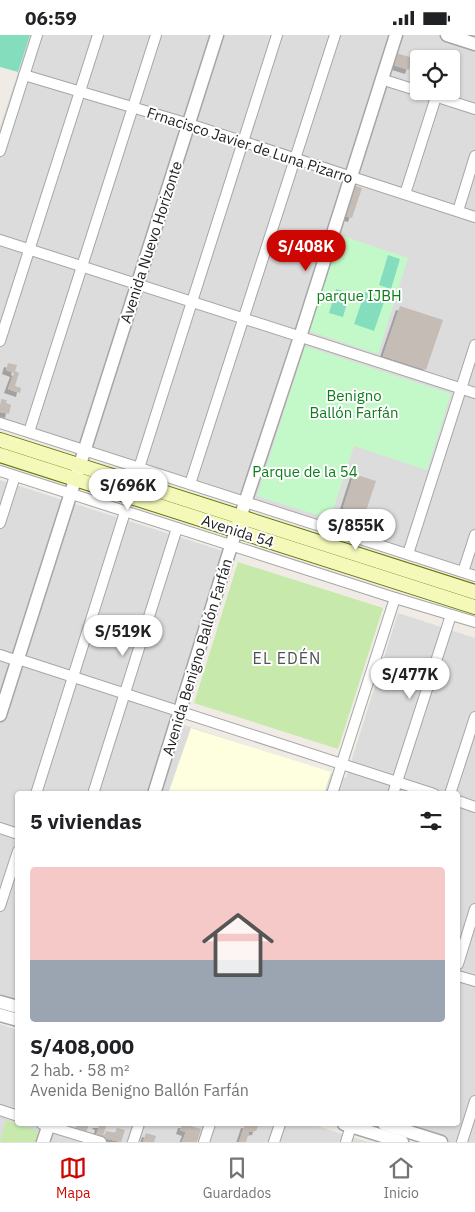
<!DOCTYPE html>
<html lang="es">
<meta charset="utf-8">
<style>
body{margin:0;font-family:"IBM Plex Sans",sans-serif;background:#f2f2f2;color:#202124;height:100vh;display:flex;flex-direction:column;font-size:19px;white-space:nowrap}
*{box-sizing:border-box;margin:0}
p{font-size:16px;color:#757577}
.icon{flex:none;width:28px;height:28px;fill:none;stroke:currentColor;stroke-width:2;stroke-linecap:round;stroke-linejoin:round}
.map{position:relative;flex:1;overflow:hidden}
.drawer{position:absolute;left:15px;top:756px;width:445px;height:335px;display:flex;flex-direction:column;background:#fff;border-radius:5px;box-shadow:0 1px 4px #0004}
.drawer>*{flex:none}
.buttons{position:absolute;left:410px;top:15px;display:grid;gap:10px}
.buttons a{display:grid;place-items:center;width:50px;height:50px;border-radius:5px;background:#fff;box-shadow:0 1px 4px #0004;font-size:25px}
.price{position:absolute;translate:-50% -42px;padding:0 11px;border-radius:18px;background:#fff;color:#222;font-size:16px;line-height:32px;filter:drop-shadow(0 1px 2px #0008)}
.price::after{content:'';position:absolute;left:50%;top:30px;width:15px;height:11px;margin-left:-8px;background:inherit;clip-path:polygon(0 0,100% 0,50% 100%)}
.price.current{background:#cd0601;color:#fff}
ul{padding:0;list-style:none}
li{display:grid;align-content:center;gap:10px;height:265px;padding:0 15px}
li+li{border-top:1px solid #e0e0e0}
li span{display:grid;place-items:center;height:155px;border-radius:5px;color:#555}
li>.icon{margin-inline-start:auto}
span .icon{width:90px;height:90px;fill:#fffc;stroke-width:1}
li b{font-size:21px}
h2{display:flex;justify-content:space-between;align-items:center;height:60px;padding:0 15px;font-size:21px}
.status{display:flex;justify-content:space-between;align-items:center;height:35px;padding:0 25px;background:#fff;direction:ltr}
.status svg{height:14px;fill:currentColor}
.dock{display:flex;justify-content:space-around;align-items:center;height:70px;border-top:1px solid #e0e0e0;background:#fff;font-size:14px;color:#757577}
.dock a{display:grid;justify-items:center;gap:2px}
.dock .current{color:#cd0601}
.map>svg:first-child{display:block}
</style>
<div class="status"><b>06:59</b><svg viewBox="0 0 49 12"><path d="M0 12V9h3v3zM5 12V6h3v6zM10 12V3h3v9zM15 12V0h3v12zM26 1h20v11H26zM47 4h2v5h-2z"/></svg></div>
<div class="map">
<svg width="475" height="1107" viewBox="0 0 475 1107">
<defs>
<filter id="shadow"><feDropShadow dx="-4" dy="4" stdDeviation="0" flood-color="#0004"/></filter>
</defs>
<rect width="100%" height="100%" fill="#f0ece5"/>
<g fill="#dddcdc" fill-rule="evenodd">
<path d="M30,0H475V536L0,385V92ZM419,24H451V56H419Z"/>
<polygon points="0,445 223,516 169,685 346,743 398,578 475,603 475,1107 446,1107 389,1089 458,1089 458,759 18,759 17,971 0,965"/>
<polygon points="0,989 17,995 18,1089 311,1089 368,1107 0,1107"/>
</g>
<polygon fill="#feffdf" points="191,693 331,737 324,759 168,759"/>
<g fill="#c8e9ac">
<polygon points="238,527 383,573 338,714 194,668"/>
<polygon points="6,1085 38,1096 35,1107 0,1107"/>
</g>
<g fill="#c3f9c8">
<polygon points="340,200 408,223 378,319 309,296"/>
<polygon points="305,311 451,359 427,435 354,411 330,484 257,461"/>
</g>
<g fill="#84debe">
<polygon points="0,0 30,0 18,37 0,32"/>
<polygon points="388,220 400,224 391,254 379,250"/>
<polygon points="336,254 350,258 343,282 329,278"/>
<polygon points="365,257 385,264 374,296 354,289"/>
</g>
<g fill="#c4bcb5" filter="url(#shadow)">
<polygon points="396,18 413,23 409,35 393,30"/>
<polygon points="355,151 362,153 352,183 345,181"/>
<polygon points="400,271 443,285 426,335 383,321"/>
<polygon points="8,328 17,330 15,336 19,338 15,351 21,353 20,358 8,354 14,338 6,335"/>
<polygon points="1,364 7,365 6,368 11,370 9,379 0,377"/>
<polygon points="354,439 376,446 365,479 343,473"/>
<polygon points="77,1089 89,1089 86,1098 75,1094"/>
<polygon points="97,1089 107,1089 102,1103 96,1101 99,1091 96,1090"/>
<polygon points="182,1089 189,1089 188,1090 201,1094 197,1107 182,1107 186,1097 180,1095"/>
<polygon points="245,1089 258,1091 256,1096 249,1097 246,1107 239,1107"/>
<polygon points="117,1093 125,1095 121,1107 103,1103 106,1096 115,1098"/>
<polygon points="146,1098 156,1101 154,1107 143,1107"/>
</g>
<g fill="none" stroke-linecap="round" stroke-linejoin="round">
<g stroke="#a6a6a6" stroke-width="12">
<g id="minor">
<polyline points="24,40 189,89 475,182"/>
<polyline points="381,44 419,56"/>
<polyline points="419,56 475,74"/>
<polyline points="0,116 37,0"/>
<polyline points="405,159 436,62"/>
<polyline points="458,176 475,121"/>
<polyline points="0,205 475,358"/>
<polyline points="0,306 98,0"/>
<polyline points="0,388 475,541"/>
<polyline points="29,397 156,0"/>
<polyline points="139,433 277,0"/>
<polyline points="0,436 395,563 475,587"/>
<polyline points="190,449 335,0"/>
<polyline points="0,488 15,441"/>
<polyline points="408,519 475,310"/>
<polyline points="463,537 475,500"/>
<polyline points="0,620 12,624 18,624 434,759"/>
<polyline points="36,759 125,477"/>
<polyline points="93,759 177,493"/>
<polyline points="332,759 395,563"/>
<polyline points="393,759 451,580"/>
<polyline points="450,759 475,682"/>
<polyline points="458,766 475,772"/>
<polyline points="0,793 18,799"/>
<polyline points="0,871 18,816"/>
<polyline points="458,929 475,874"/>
<polyline points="458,941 475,946"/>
<polyline points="0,1075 18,1081"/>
<polyline points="42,1089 101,1107"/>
<polyline points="133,1107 139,1089"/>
<polyline points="204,1107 210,1089"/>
<polyline points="274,1107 280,1089"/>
<polyline points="346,1107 351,1091"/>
<polyline points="462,1107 475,1066"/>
</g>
</g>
<g stroke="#a6a6a6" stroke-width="15">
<g id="tertiary">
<polyline points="447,0 475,9"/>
<polyline points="0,680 217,0"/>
<polyline points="154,759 236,495 300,302 396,0"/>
<polyline points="0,967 18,972"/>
<polyline points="0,980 18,985"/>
<polyline points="344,1089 402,1107"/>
<polyline points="384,1089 441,1107"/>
<polyline points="43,1107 49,1089"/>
</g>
</g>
<g stroke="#677605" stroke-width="16">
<g id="secondary">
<polyline points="0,405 475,557"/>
<polyline points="0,420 475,572"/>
</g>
</g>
<use href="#minor" stroke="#fff" stroke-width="10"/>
<use href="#tertiary" stroke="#fff" stroke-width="12"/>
<use href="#secondary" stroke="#f4f9ba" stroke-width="14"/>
</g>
<g text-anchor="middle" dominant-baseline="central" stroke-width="4" stroke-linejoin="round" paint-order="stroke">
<g font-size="15" fill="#1f1f1f" stroke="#fff">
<text transform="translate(250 110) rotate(18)">Frnacisco Javier de Luna Pizarro</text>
<text transform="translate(151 207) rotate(-72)">Avenida Nuevo Horizonte</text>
<text transform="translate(238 496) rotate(18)">Avenida 54</text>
<text transform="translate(197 622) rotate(-73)">Avenida Benigno Ballón Farfán</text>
</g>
<g font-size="15" fill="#0c7e19" stroke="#fff">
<text x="359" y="260">parque IJBH</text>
<text x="354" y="360">Benigno<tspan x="354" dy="17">Ballón Farfán</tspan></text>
<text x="305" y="436">Parque de la 54</text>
</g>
<g font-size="16" letter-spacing="1" fill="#525252" stroke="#fff">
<text x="287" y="623">EL EDÉN</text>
</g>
</g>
</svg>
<div class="buttons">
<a><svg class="icon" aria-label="locate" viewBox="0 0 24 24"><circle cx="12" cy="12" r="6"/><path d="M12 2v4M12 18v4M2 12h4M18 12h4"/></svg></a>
</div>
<b class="price current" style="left:306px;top:237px">S/408K</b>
<b class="price" style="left:128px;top:476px">S/696K</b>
<b class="price" style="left:356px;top:516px">S/855K</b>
<b class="price" style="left:123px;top:622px">S/519K</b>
<b class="price" style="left:410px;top:665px">S/477K</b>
<section class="drawer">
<h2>5 viviendas<svg class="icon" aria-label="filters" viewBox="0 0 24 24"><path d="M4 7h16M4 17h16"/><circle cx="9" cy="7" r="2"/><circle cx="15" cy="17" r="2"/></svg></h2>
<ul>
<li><span style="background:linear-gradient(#f6c9c9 60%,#9aa5b1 0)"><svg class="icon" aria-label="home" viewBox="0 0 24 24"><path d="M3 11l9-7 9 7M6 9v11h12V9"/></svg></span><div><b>S/408,000</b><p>2 hab. · 58 m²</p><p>Avenida Benigno Ballón Farfán</p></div></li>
</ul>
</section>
</div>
<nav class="dock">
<a class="current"><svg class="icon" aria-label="map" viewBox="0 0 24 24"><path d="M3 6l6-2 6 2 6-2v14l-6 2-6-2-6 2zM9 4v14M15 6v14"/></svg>Mapa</a>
<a><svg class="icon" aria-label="saved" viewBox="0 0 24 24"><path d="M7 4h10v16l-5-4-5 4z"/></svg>Guardados</a>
<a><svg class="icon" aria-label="home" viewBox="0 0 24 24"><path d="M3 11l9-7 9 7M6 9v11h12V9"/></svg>Inicio</a>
</nav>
